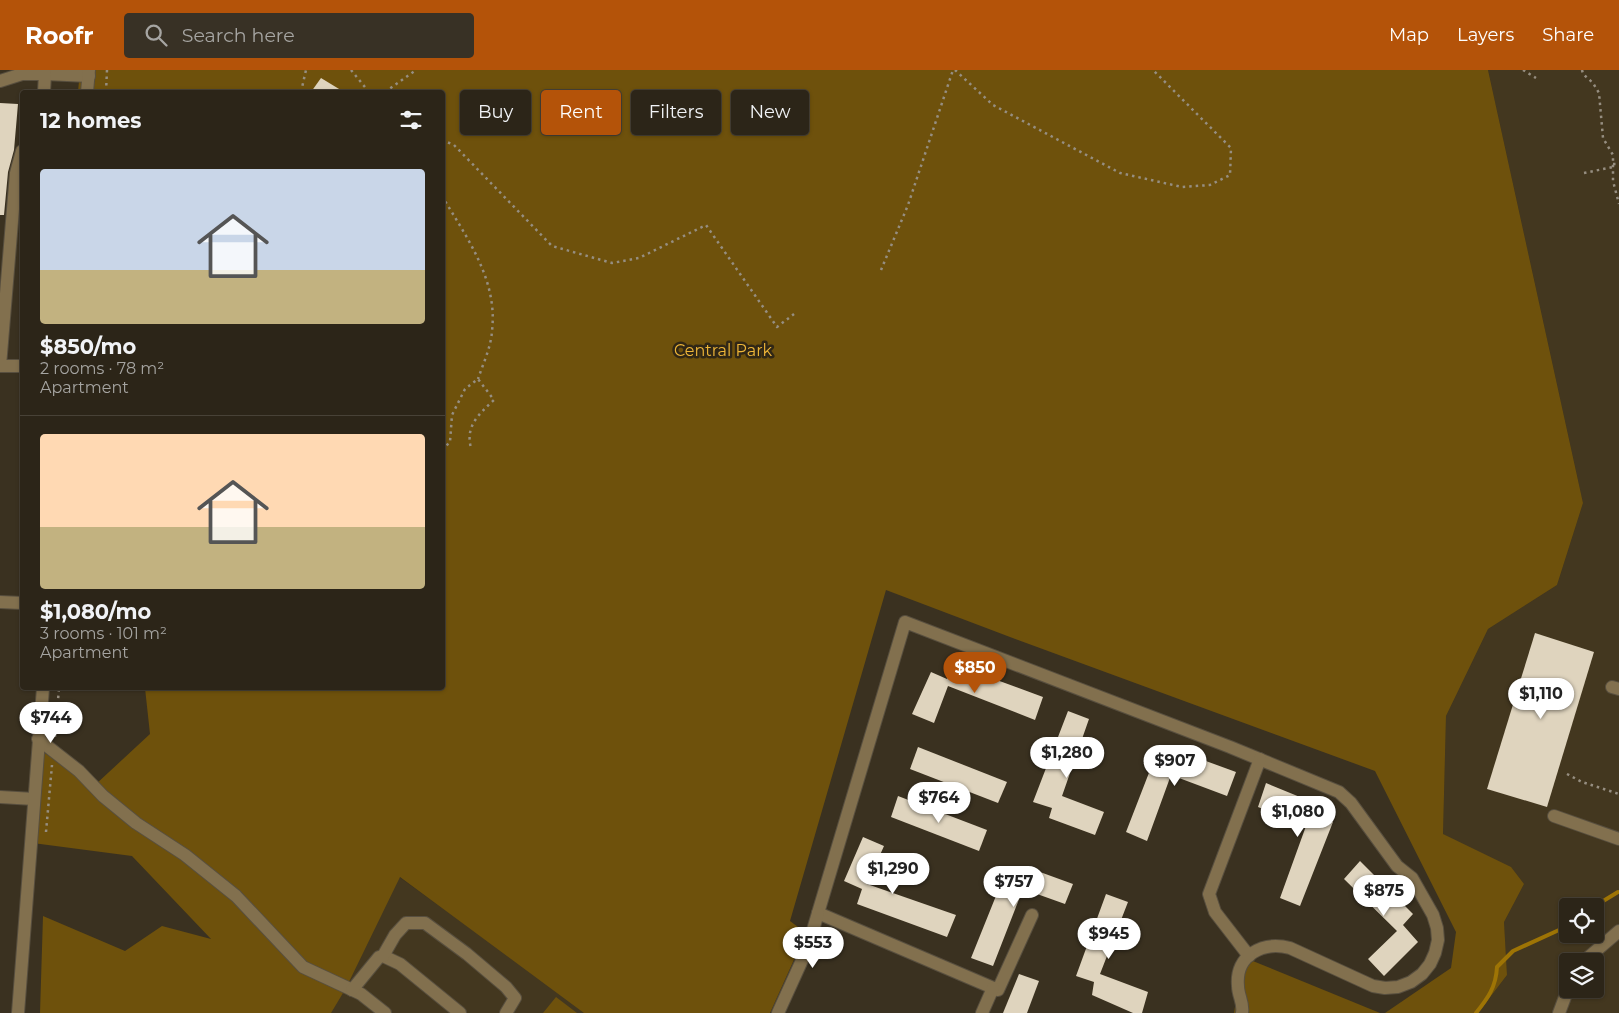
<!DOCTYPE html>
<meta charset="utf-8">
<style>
body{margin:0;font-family:Montserrat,sans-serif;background:#383125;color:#f1f3f6;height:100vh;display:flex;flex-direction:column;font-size:19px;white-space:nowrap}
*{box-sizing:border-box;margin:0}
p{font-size:16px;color:#a6a5a2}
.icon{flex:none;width:28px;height:28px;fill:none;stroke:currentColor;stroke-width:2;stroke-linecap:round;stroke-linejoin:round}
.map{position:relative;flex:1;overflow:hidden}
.sheet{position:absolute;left:20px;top:20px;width:425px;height:600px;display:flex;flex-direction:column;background:#2c2518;border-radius:5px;box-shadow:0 1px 4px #0004,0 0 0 1px #484237}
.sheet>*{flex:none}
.guide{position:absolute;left:460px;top:20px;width:475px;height:45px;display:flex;gap:10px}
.buttons{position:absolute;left:1559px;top:828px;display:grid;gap:10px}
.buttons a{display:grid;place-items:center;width:45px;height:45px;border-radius:5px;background:#2c2518;box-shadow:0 1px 4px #0004,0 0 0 1px #484237;font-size:25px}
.price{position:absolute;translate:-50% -42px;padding:0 11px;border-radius:18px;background:#fff;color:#222;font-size:16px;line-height:32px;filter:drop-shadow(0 1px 2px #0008)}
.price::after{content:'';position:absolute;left:50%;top:30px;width:15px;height:11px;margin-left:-8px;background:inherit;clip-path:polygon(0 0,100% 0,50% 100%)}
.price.selected{background:#b45309;color:#fff}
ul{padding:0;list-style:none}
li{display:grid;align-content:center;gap:10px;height:265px;padding:0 20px}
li+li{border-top:1px solid #484237}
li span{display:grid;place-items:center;height:155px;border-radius:5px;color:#555}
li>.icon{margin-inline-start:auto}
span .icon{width:90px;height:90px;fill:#fffc;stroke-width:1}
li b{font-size:21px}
h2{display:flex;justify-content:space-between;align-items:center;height:60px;padding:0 20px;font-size:21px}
.pill{padding:0 18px;border-radius:5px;background:#2c2518;box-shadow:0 1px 4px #0004,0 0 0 1px #484237;font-size:18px;line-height:45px}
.pill.selected{background:#b45309;color:#fff}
header{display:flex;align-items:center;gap:30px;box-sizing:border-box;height:70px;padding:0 25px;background:#b45309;color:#fff}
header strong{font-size:24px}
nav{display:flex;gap:28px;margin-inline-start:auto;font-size:18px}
.search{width:350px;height:45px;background:#383125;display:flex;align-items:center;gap:12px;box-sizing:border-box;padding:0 18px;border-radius:5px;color:#a6a5a2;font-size:19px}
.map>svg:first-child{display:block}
</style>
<header>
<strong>Roofr</strong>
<div class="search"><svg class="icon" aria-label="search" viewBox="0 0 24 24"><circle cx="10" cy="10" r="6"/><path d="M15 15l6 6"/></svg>Search here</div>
<nav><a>Map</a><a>Layers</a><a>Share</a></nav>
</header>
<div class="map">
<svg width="1619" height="943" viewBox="0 0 1619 943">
<rect width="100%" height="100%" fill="#3a3120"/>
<g fill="#43371f" fill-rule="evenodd">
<path d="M1488,0H1619V943H1478L1507,905L1504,852L1524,814L1443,764L1446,646L1488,559L1557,515L1583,433ZM1568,836H1595V864H1568ZM1568,891H1595V919H1568Z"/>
<polygon points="399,807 588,943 326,943"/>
</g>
<g fill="#6e510c">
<polygon points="80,0 1488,0 1583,433 1557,515 1488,559 1446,646 1443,764 1511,797 1524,814 1504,852 1507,905 1478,943 1385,943 1451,898 1456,862 1375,701 1010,567 886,520 790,851 806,863 770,943 584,943 400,807 346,918 331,943 40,943 43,846 125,881 162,856 211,869 132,786 25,772 32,675 95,715 150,664 145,618 442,618 442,22 78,22"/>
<polygon points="1243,887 1380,943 1234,943"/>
<polygon points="556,927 577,943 543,943"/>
</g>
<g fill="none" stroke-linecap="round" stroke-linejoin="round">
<g stroke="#9e7405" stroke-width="4">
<polyline points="1595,836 1618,822"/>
<path d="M1476,943C1488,928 1496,917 1497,897L1513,881L1559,860L1568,853"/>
</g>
</g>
<g fill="#dfd4be">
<polygon points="321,8 344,22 311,22"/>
<polygon points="0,33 18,34 14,80 8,102 4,145 0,145"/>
<polygon points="1535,563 1594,582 1547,737 1487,719"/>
<polygon points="953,594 1043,627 1035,650 948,616 934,653 912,644 931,602 947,609"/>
<polygon points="1068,641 1089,649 1062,726 1104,742 1095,765 1049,748 1052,738 1033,732"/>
<polygon points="918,677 1007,712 998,733 910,699"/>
<polygon points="1173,679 1236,702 1227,726 1171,705 1147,771 1126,762 1152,695 1165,700"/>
<polygon points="1266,713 1317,734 1313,746 1333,752 1300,836 1280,828 1306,756 1258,737"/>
<polygon points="898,726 987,760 979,781 891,747"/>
<polygon points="863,767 884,776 867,814 956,845 947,867 857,834 862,819 844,811"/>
<polygon points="1360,791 1413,844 1403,855 1418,872 1384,906 1368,889 1397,861 1344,809"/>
<polygon points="1029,798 1073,814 1065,834 1023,819 993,896 971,888 1006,801 1025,807"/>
<polygon points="1106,824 1128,832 1100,904 1148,922 1142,943 1133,943 1092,925 1094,912 1076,906"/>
<polygon points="1019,904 1039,911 1027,943 1003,943"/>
</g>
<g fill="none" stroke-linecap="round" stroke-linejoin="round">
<g stroke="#584f3f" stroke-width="14">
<g id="minor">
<polyline points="45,0 45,4 89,6"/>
<polyline points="0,11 22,4 45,4 44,22"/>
<polyline points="87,22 89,0"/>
<polyline points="0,296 16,103 22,81"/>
<polyline points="0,296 22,296"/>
<polyline points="0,532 22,533"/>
<polyline points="1612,617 1619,619"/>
<polyline points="38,669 79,701 103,726 136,753 185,785 236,826 303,897 361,924 385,943"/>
<polyline points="0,727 34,729"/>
<polyline points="1554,746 1619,769"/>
<path d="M1032,845L998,920L818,843L905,552L1230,677L1339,722L1351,733L1397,796L1412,808L1433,845L1437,858L1438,870L1435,883L1430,894L1422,904L1411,912L1398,917L1385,918L1373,916L1290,878C1263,871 1235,885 1238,916C1238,926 1244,933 1242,943"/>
<polyline points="383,886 400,894 460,943"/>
<polyline points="1249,886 1215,842 1209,824 1260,689"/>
<polyline points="1584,891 1619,861"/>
<polyline points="352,920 379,887 383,886 395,865 406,853 425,853 467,884 506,917 515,928 506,943"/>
<polyline points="18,943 43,618"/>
<polyline points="778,943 808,877 818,843"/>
<polyline points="982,943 993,918"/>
<polyline points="1559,943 1568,919"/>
</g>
</g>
<g stroke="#968e81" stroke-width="2.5" stroke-dasharray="2.5 4" stroke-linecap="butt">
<polyline points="351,0 369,22"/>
<polyline points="955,0 993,35 1120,103 1182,117 1210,115 1230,105 1231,78 1153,0"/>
<polyline points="1523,0 1536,8"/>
<polyline points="1582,0 1583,4 1593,13 1599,23 1603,68 1613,85 1613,111 1619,134"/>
<polyline points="106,22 107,0"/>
<polyline points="301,22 306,0"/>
<polyline points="385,22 416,0"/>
<polyline points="442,70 454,75 552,176 612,193 639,188 706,155 777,257 794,244"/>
<polyline points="1613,94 1619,94"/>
<polyline points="1584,103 1613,97"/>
<path d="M442,126C467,168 498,210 492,261C491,277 483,294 478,309"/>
<polyline points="881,200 908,135 953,0"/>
<path d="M442,380L450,372L452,345L465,319L478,309L494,330C479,344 465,356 471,378"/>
<polyline points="55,667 59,618"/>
<polyline points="1567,704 1582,712 1619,724"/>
<polyline points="46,762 52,695"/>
</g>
<use href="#minor" stroke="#82704e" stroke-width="12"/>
</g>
<g text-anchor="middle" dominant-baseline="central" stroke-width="5" stroke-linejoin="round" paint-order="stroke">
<g font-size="16" fill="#efb638" stroke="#302716">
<text x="723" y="280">Central Park</text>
</g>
</g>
</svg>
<div class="buttons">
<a><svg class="icon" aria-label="locate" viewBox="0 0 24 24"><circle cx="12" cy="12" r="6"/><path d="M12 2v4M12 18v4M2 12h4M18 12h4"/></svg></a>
<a><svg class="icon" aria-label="layers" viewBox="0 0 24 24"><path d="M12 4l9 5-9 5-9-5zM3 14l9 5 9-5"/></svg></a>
</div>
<b class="price selected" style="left:975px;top:624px">$850</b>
<b class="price" style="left:1541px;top:650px">$1,110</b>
<b class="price" style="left:51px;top:674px">$744</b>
<b class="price" style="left:1067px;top:709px">$1,280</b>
<b class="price" style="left:1175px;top:717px">$907</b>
<b class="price" style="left:939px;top:754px">$764</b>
<b class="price" style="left:1298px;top:768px">$1,080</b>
<b class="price" style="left:893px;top:825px">$1,290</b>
<b class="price" style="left:1014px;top:838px">$757</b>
<b class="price" style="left:1384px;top:847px">$875</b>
<b class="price" style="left:1109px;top:890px">$945</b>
<b class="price" style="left:813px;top:899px">$553</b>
<div class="guide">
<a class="pill">Buy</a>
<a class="pill selected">Rent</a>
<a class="pill">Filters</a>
<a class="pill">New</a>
</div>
<section class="sheet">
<h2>12 homes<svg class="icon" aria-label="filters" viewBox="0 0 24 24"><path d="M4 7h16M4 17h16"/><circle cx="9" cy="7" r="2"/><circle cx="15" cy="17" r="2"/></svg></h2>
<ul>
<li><span style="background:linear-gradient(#c9d6e8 65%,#c2b280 0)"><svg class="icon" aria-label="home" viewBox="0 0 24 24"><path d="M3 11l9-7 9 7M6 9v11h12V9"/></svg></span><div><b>$850/mo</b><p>2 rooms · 78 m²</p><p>Apartment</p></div></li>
<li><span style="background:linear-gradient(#ffd9b3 60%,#c2b280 0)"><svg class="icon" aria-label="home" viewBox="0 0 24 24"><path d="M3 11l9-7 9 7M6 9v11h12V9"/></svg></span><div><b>$1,080/mo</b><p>3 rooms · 101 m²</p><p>Apartment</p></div></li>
</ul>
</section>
</div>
